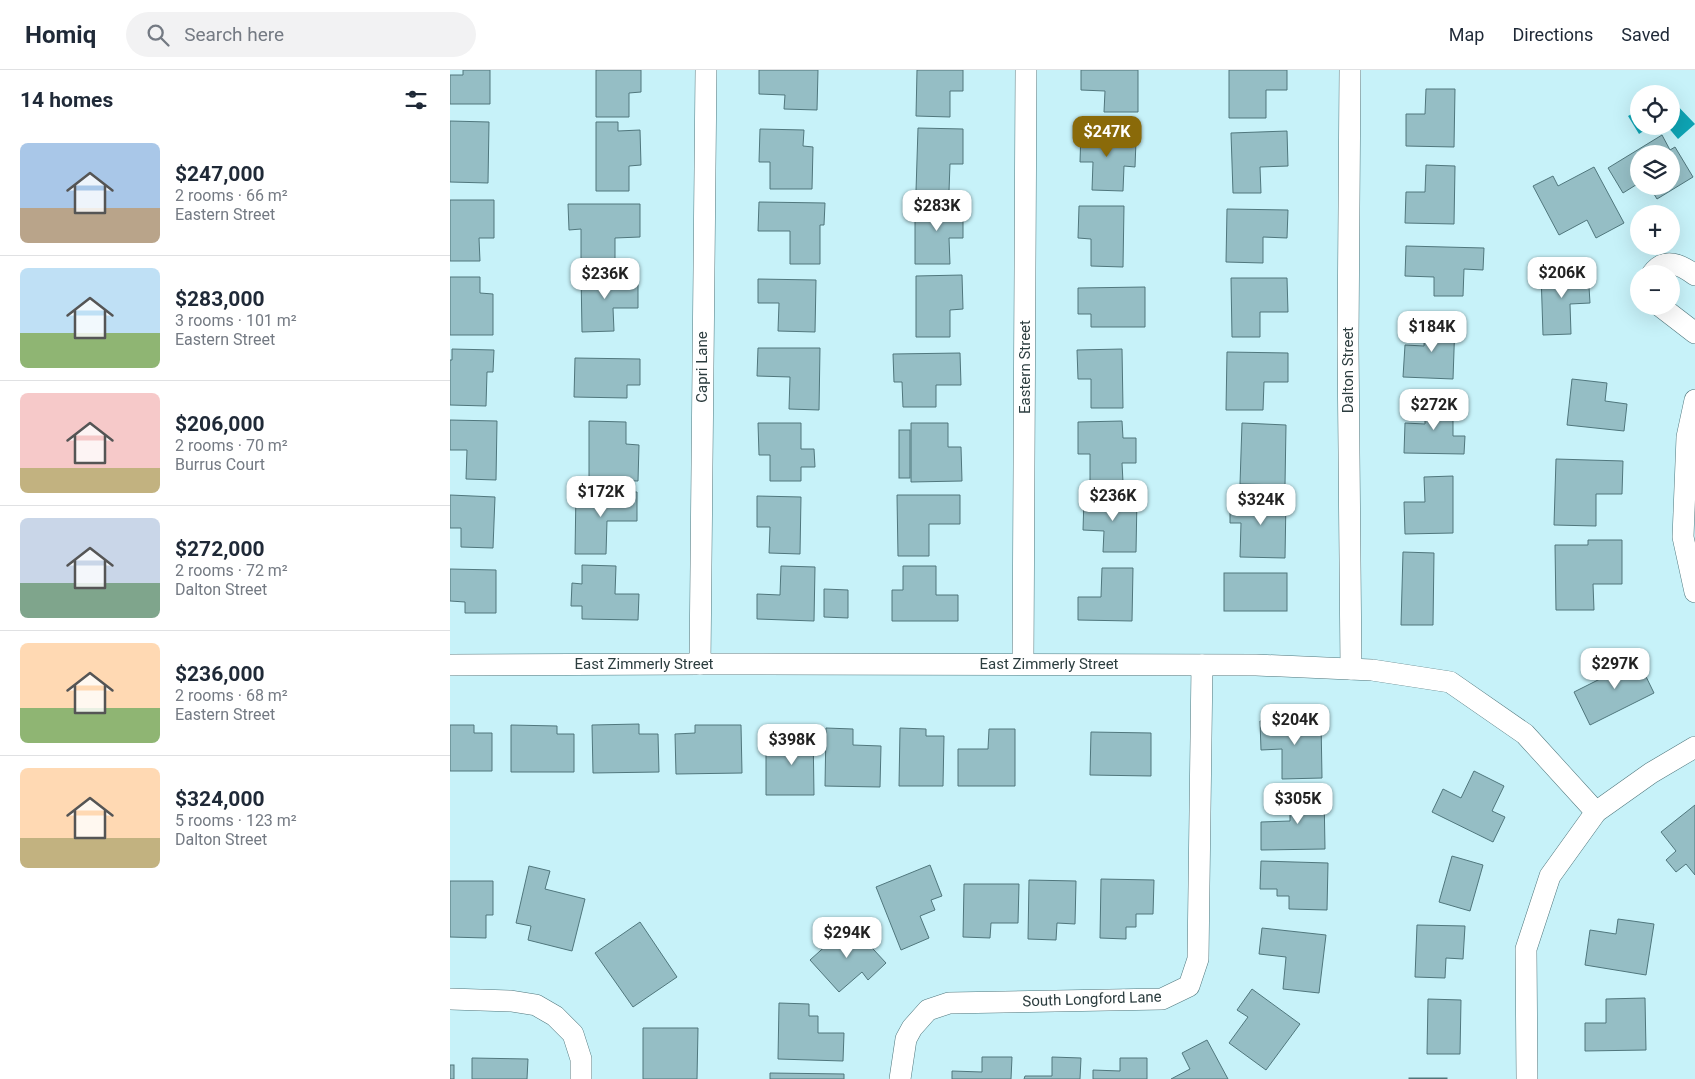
<!DOCTYPE html>
<meta charset="utf-8">
<style>
body{margin:0;font-family:Roboto,sans-serif;background:#f2f2f3;color:#1f2937;height:100vh;display:flex;flex-direction:column;font-size:19px;white-space:nowrap}
*{box-sizing:border-box;margin:0}
p{font-size:16px;color:#747a83}
.icon{flex:none;width:28px;height:28px;fill:none;stroke:currentColor;stroke-width:2;stroke-linecap:round;stroke-linejoin:round}
.map{position:relative;flex:1;overflow:hidden}
.panel{display:flex;flex-direction:column;background:#fff;width:450px}
.panel>*{flex:none}
.buttons{position:absolute;left:1180px;top:15px;display:grid;gap:10px}
.buttons a{display:grid;place-items:center;width:50px;height:50px;border-radius:50%;background:#fff;box-shadow:0 5px 20px #0002;font-size:25px}
.price{position:absolute;translate:-50% -42px;padding:0 11px;border-radius:10px;background:#fff;color:#222;font-size:16px;line-height:32px;filter:drop-shadow(0 1px 2px #0008)}
.price::after{content:'';position:absolute;left:50%;top:30px;width:15px;height:11px;margin-left:-8px;background:inherit;clip-path:polygon(0 0,100% 0,50% 100%)}
.price.active{background:#8a6a09;color:#fff}
ul{padding:0;list-style:none}
li{display:flex;align-items:center;gap:15px;height:125px;padding:0 20px}
li+li{border-top:1px solid #e0e1e3}
li span{display:grid;place-items:center;flex:none;width:140px;height:100px;border-radius:8px;color:#555}
li>.icon{margin-inline-start:auto}
span .icon{width:60px;height:60px;fill:#fffc;stroke-width:1}
li b{font-size:21px}
h2{display:flex;justify-content:space-between;align-items:center;height:60px;padding:0 20px;font-size:21px}
header{display:flex;align-items:center;gap:30px;box-sizing:border-box;height:70px;padding:0 25px;background:#fff;border-bottom:1px solid #e0e1e3}
header strong{font-size:24px}
nav{display:flex;gap:28px;margin-inline-start:auto;font-size:18px}
.search{width:350px;height:45px;background:#f2f2f3;display:flex;align-items:center;gap:12px;box-sizing:border-box;padding:0 18px;border-radius:28px;color:#747a83;font-size:19px}
main{display:flex;flex:1;min-height:0}
.map>svg:first-child{display:block}
</style>
<header>
<strong>Homiq</strong>
<div class="search"><svg class="icon" aria-label="search" viewBox="0 0 24 24"><circle cx="10" cy="10" r="6"/><path d="M15 15l6 6"/></svg>Search here</div>
<nav><a>Map</a><a>Directions</a><a>Saved</a></nav>
</header>
<main>
<section class="panel">
<h2>14 homes<svg class="icon" aria-label="filters" viewBox="0 0 24 24"><path d="M4 7h16M4 17h16"/><circle cx="9" cy="7" r="2"/><circle cx="15" cy="17" r="2"/></svg></h2>
<ul>
<li><span style="background:linear-gradient(#a9c7e8 65%,#b9a48a 0)"><svg class="icon" aria-label="home" viewBox="0 0 24 24"><path d="M3 11l9-7 9 7M6 9v11h12V9"/></svg></span><div><b>$247,000</b><p>2 rooms · 66 m²</p><p>Eastern Street</p></div></li>
<li><span style="background:linear-gradient(#bfe0f5 65%,#8fb573 0)"><svg class="icon" aria-label="home" viewBox="0 0 24 24"><path d="M3 11l9-7 9 7M6 9v11h12V9"/></svg></span><div><b>$283,000</b><p>3 rooms · 101 m²</p><p>Eastern Street</p></div></li>
<li><span style="background:linear-gradient(#f6c9c9 75%,#c2b280 0)"><svg class="icon" aria-label="home" viewBox="0 0 24 24"><path d="M3 11l9-7 9 7M6 9v11h12V9"/></svg></span><div><b>$206,000</b><p>2 rooms · 70 m²</p><p>Burrus Court</p></div></li>
<li><span style="background:linear-gradient(#c9d6e8 65%,#7fa58c 0)"><svg class="icon" aria-label="home" viewBox="0 0 24 24"><path d="M3 11l9-7 9 7M6 9v11h12V9"/></svg></span><div><b>$272,000</b><p>2 rooms · 72 m²</p><p>Dalton Street</p></div></li>
<li><span style="background:linear-gradient(#ffd9b3 65%,#8fb573 0)"><svg class="icon" aria-label="home" viewBox="0 0 24 24"><path d="M3 11l9-7 9 7M6 9v11h12V9"/></svg></span><div><b>$236,000</b><p>2 rooms · 68 m²</p><p>Eastern Street</p></div></li>
<li><span style="background:linear-gradient(#ffd9b3 70%,#c2b280 0)"><svg class="icon" aria-label="home" viewBox="0 0 24 24"><path d="M3 11l9-7 9 7M6 9v11h12V9"/></svg></span><div><b>$324,000</b><p>5 rooms · 123 m²</p><p>Dalton Street</p></div></li>
</ul>
</section>
<div class="map">
<svg width="1245" height="1009" viewBox="0 0 1245 1009">
<rect width="100%" height="100%" fill="#c7f2f9"/>
<g fill="#0ea4b4">
<polygon points="1221,29 1245,54 1228,69 1217,56 1221,56"/>
<polygon points="1189,40 1189,56 1201,56 1189,64 1178,46"/>
</g>
<g fill="#95bec5" stroke="#50777d">
<polygon points="13,0 40,0 40,34 0,34 0,5 13,5"/>
<polygon points="146,0 191,0 191,22 179,23 179,47 146,47"/>
<polygon points="309,0 368,0 367,40 334,39 335,25 309,24"/>
<polygon points="467,0 513,0 513,21 500,21 500,47 466,46"/>
<polygon points="631,0 688,0 688,42 654,42 655,21 631,20"/>
<polygon points="779,0 837,0 837,20 816,20 816,48 779,48"/>
<polygon points="976,19 1005,19 1004,77 956,76 956,44 975,44"/>
<polygon points="0,51 39,52 38,113 0,112"/>
<polygon points="146,52 168,52 168,61 190,60 191,95 179,96 179,121 146,121"/>
<polygon points="468,58 513,59 513,94 500,94 499,121 466,121"/>
<polygon points="310,59 354,60 353,76 363,77 362,119 320,119 320,92 309,92"/>
<polygon points="631,60 674,61 674,70 686,71 685,97 674,96 673,121 642,120 643,92 630,92"/>
<polygon points="837,61 838,96 810,97 811,123 783,123 781,63"/>
<polygon points="1212,65 1220,80 1225,77 1243,107 1207,129 1199,116 1221,116 1221,84 1189,84 1189,113 1173,123 1158,98"/>
<polygon points="976,95 1005,96 1004,154 955,153 956,122 975,122"/>
<polygon points="1144,97 1174,153 1146,168 1137,150 1109,165 1083,116 1103,106 1108,116"/>
<polygon points="0,130 44,130 44,168 29,168 30,191 0,191"/>
<polygon points="309,132 375,133 374,155 370,155 370,194 340,194 340,161 308,161"/>
<polygon points="118,134 190,134 190,167 165,168 165,189 131,190 131,159 119,160"/>
<polygon points="465,134 513,134 513,168 499,168 500,194 465,194"/>
<polygon points="629,136 674,136 673,197 641,196 641,169 628,168"/>
<polygon points="777,139 838,140 837,168 813,167 813,193 776,192"/>
<polygon points="956,176 1034,178 1033,200 1014,199 1013,226 984,226 984,207 955,206"/>
<polygon points="1138,201 1140,233 1120,234 1121,264 1093,265 1091,203"/>
<polygon points="131,203 162,203 162,209 188,209 188,238 163,238 164,261 132,262"/>
<polygon points="512,205 513,239 500,240 500,267 466,267 466,206"/>
<polygon points="0,207 30,207 30,223 43,224 43,265 0,265"/>
<polygon points="781,208 837,208 838,242 810,242 810,267 782,267"/>
<polygon points="308,209 366,210 365,262 328,261 329,233 308,233"/>
<polygon points="695,217 695,257 641,257 641,244 628,244 628,218"/>
<polygon points="975,251 1005,252 1003,309 953,307 955,275 974,276"/>
<polygon points="308,278 370,278 369,340 339,339 340,307 307,306"/>
<polygon points="2,279 44,280 43,302 37,302 36,336 0,335 0,290 2,290"/>
<polygon points="672,279 673,338 641,338 641,309 628,309 627,280"/>
<polygon points="777,282 838,283 838,312 814,312 813,340 776,340"/>
<polygon points="510,283 511,315 486,315 486,337 453,337 452,312 444,312 443,284"/>
<polygon points="125,288 190,289 190,315 177,315 177,328 124,327"/>
<polygon points="1122,309 1157,313 1155,331 1177,334 1174,361 1117,355"/>
<polygon points="975,327 1003,328 1003,366 1015,366 1014,384 954,383 955,353 975,354"/>
<polygon points="0,350 47,351 46,410 16,409 17,380 0,380"/>
<polygon points="139,351 176,352 176,374 189,375 188,411 139,410"/>
<polygon points="672,351 673,368 686,368 686,393 672,393 673,412 640,412 640,384 628,384 628,352"/>
<polygon points="308,353 351,353 351,379 364,379 365,397 351,397 351,411 320,411 320,385 309,385"/>
<polygon points="461,353 498,353 498,377 511,377 512,411 461,412"/>
<polygon points="792,353 836,355 835,415 790,414"/>
<rect x="449" y="360" width="11" height="48"/>
<polygon points="1106,389 1173,391 1172,424 1146,424 1146,456 1104,455"/>
<polygon points="1003,406 1003,463 955,464 954,432 975,432 974,407"/>
<polygon points="126,421 187,422 187,451 157,451 156,484 125,484"/>
<polygon points="0,425 45,427 43,478 11,477 11,458 0,458"/>
<polygon points="447,425 510,425 510,454 479,454 479,486 448,486"/>
<polygon points="307,426 351,427 350,484 319,483 320,457 307,457"/>
<polygon points="634,428 687,428 686,482 653,482 654,461 633,460"/>
<polygon points="780,428 836,429 835,488 790,487 791,453 780,453"/>
<polygon points="1138,470 1172,470 1172,514 1143,514 1144,540 1106,540 1105,475 1138,475"/>
<polygon points="953,482 984,483 983,555 951,555"/>
<polygon points="132,495 166,496 165,524 189,524 188,550 132,549 132,536 121,536 122,513 132,514"/>
<polygon points="331,496 365,497 364,551 307,549 307,524 330,525"/>
<polygon points="453,496 486,496 486,525 508,525 508,551 442,551 442,520 453,520"/>
<polygon points="652,498 683,498 682,551 628,550 628,527 651,527"/>
<polygon points="0,499 46,500 46,543 15,543 15,532 0,531"/>
<rect x="774" y="503" width="63" height="38"/>
<polygon points="374,519 398,520 398,548 374,547"/>
<polygon points="1184,582 1204,623 1140,655 1124,622 1162,603 1158,595"/>
<polygon points="871,650 872,708 832,709 832,679 811,680 810,651"/>
<polygon points="189,654 189,664 208,664 209,702 143,703 142,655"/>
<polygon points="0,655 24,655 24,663 42,663 42,701 0,701"/>
<polygon points="61,655 107,656 107,664 124,664 124,702 61,702"/>
<polygon points="245,655 291,655 292,703 226,704 225,664 245,663"/>
<polygon points="376,658 403,659 403,675 431,676 430,717 375,716"/>
<polygon points="450,658 476,659 476,666 494,666 493,716 449,716"/>
<polygon points="337,659 363,659 364,725 316,725 316,679 338,679"/>
<polygon points="539,659 565,659 565,716 508,716 508,679 538,679"/>
<polygon points="641,662 701,663 701,706 640,705"/>
<polygon points="1024,701 1054,716 1042,741 1055,747 1043,772 982,742 993,719 1011,728"/>
<polygon points="840,722 874,722 875,779 811,780 811,752 840,751"/>
<polygon points="1245,735 1245,805 1236,794 1226,802 1216,790 1226,781 1211,762"/>
<polygon points="1002,786 1033,795 1020,841 989,832"/>
<polygon points="811,791 878,793 877,840 839,839 839,826 827,826 827,819 810,819"/>
<polygon points="480,795 492,826 481,830 485,840 470,846 479,868 451,880 426,817"/>
<polygon points="79,796 100,801 95,819 135,829 122,881 78,870 81,856 66,853"/>
<polygon points="651,809 704,810 703,844 686,844 686,857 676,857 676,869 650,868"/>
<polygon points="579,810 626,811 625,854 607,853 606,870 578,869"/>
<polygon points="0,811 43,811 43,845 36,845 36,868 0,867"/>
<polygon points="514,814 569,814 568,853 541,853 540,868 513,867"/>
<polygon points="1168,849 1204,854 1196,905 1135,895 1140,860 1166,864"/>
<polygon points="190,852 227,907 183,937 145,883"/>
<polygon points="400,854 436,893 418,910 412,902 389,922 360,890"/>
<polygon points="967,855 1015,856 1013,889 996,888 995,908 965,907"/>
<polygon points="812,858 876,865 869,923 833,919 836,887 809,884"/>
<polygon points="802,919 850,954 816,1000 779,973 798,947 787,940"/>
<polygon points="1195,928 1196,980 1135,981 1135,953 1156,953 1156,929"/>
<polygon points="978,929 1011,930 1010,984 977,984"/>
<polygon points="329,933 359,934 359,946 368,946 368,963 394,963 393,991 328,989"/>
<polygon points="193,958 248,958 247,1009 193,1009"/>
<polygon points="757,970 778,1009 721,1009 740,999 732,983"/>
<polygon points="532,987 562,987 561,1009 502,1009 502,1001 532,1002"/>
<polygon points="602,987 631,988 630,1009 574,1009 575,1006 602,1006"/>
<polygon points="22,988 78,989 77,1009 22,1009"/>
<polygon points="670,988 697,988 697,1009 643,1009 643,1000 670,1001"/>
<rect x="0" y="995" width="4" height="14"/>
<polygon points="320,1003 394,1004 394,1009 320,1009"/>
<rect x="959" y="1008" width="38" height="1"/>
</g>
<g fill="none" stroke-linecap="round" stroke-linejoin="round">
<g stroke="#50777d" stroke-width="22">
<g id="street">
<polyline points="900,0 898,273 901,599"/>
<path d="M1202,204C1215,186 1231,195 1245,205"/>
<polyline points="1210,236 1245,263"/>
<polyline points="1245,330 1237,367 1233,467 1245,522"/>
<polyline points="250,594 256,0"/>
<polyline points="573,594 576,0"/>
<polyline points="0,595 250,594 806,595 922,600 1000,612 1075,664 1146,742"/>
<polyline points="0,929 61,931 86,935 105,946 123,964 131,989 131,1009"/>
<polyline points="450,1009 456,969 462,958 478,940 499,933 712,929 739,916 748,889 752,595"/>
<polyline points="1077,1009 1076,879 1100,806 1146,742 1201,703 1245,677"/>
</g>
</g>
<use href="#street" stroke="#fff" stroke-width="21"/>
</g>
<g text-anchor="middle" dominant-baseline="central" stroke-width="4" stroke-linejoin="round" paint-order="stroke">
<g font-size="15" fill="#2c3d3f" stroke="#fff">
<text transform="translate(252 297) rotate(-90)">Capri Lane</text>
<text transform="translate(575 297) rotate(-90)">Eastern Street</text>
<text transform="translate(898 300) rotate(-90)">Dalton Street</text>
<text x="194" y="594">East Zimmerly Street</text>
<text x="599" y="594">East Zimmerly Street</text>
<text transform="translate(642 929) rotate(-2)">South Longford Lane</text>
</g>
</g>
</svg>
<div class="buttons">
<a><svg class="icon" aria-label="locate" viewBox="0 0 24 24"><circle cx="12" cy="12" r="6"/><path d="M12 2v4M12 18v4M2 12h4M18 12h4"/></svg></a>
<a><svg class="icon" aria-label="layers" viewBox="0 0 24 24"><path d="M12 4l9 5-9 5-9-5zM3 14l9 5 9-5"/></svg></a>
<a>+</a>
<a>−</a>
</div>
<b class="price active" style="left:657px;top:88px">$247K</b>
<b class="price" style="left:487px;top:162px">$283K</b>
<b class="price" style="left:1112px;top:229px">$206K</b>
<b class="price" style="left:155px;top:230px">$236K</b>
<b class="price" style="left:982px;top:283px">$184K</b>
<b class="price" style="left:984px;top:361px">$272K</b>
<b class="price" style="left:151px;top:448px">$172K</b>
<b class="price" style="left:663px;top:452px">$236K</b>
<b class="price" style="left:811px;top:456px">$324K</b>
<b class="price" style="left:1165px;top:620px">$297K</b>
<b class="price" style="left:845px;top:676px">$204K</b>
<b class="price" style="left:342px;top:696px">$398K</b>
<b class="price" style="left:848px;top:755px">$305K</b>
<b class="price" style="left:397px;top:889px">$294K</b>
</div>
</main>
